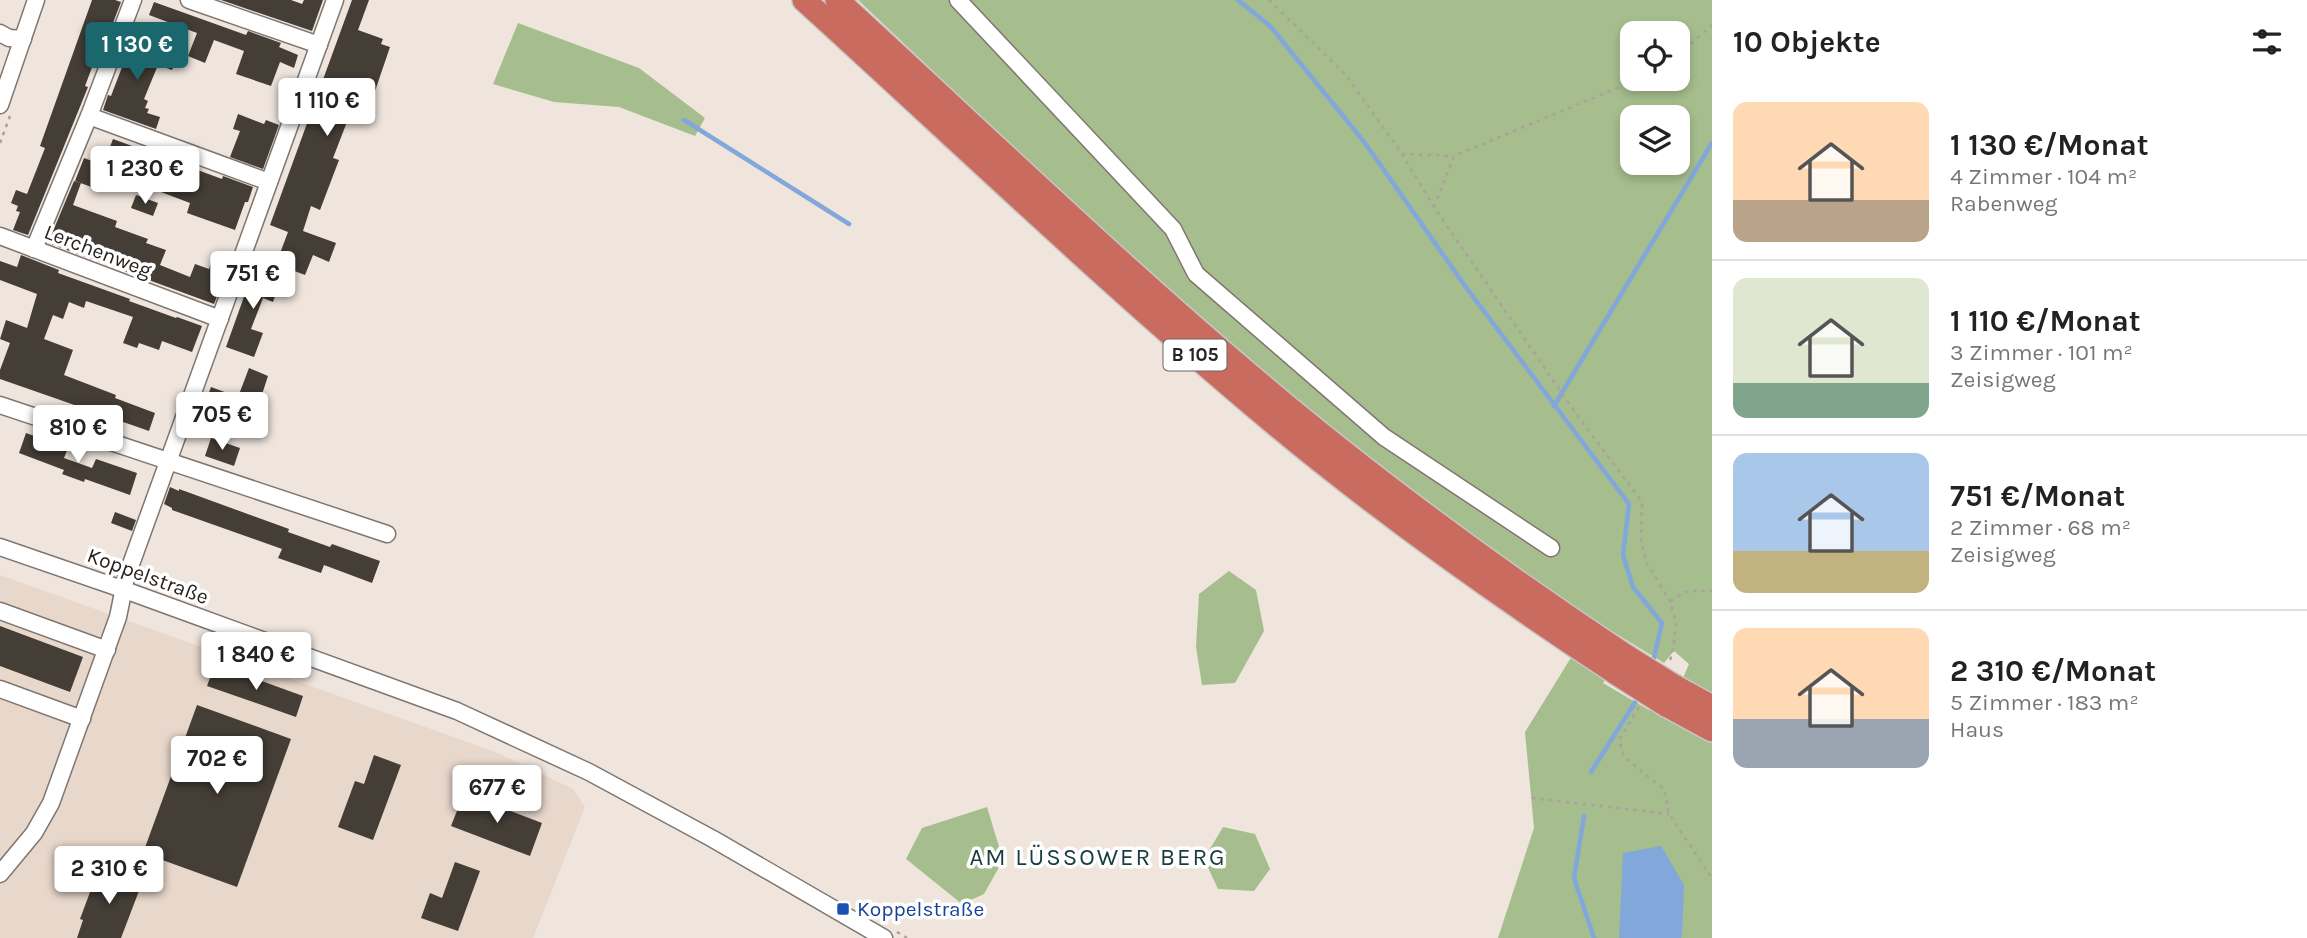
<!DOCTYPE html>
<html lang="de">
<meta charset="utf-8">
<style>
body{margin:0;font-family:Karla,sans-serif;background:#f6f6f6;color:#222;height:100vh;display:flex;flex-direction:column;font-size:26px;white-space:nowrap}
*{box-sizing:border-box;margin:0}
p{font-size:23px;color:#767676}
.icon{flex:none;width:38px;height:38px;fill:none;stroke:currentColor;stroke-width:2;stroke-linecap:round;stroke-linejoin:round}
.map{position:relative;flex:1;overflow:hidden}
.drawer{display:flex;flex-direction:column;background:#fff;width:595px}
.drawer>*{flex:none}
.buttons{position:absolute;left:1620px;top:21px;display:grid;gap:14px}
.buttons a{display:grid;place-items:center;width:70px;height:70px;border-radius:14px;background:#fff;box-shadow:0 4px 10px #0003;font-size:35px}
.price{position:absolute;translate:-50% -60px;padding:0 16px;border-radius:7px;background:#fff;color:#222;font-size:23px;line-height:46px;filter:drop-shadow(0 2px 4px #0008)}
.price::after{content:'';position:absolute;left:50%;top:42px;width:21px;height:16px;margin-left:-10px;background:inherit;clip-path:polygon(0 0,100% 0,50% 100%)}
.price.current{background:#1b676e;color:#fff}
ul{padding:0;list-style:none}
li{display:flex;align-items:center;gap:21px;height:175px;padding:0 21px}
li+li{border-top:2px solid #e0e0e0}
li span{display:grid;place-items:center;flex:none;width:196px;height:140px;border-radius:14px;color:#555}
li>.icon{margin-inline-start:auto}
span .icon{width:84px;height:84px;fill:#fffc;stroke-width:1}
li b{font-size:30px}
h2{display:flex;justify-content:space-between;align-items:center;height:84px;padding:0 21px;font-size:30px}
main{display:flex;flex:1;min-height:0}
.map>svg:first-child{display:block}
</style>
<main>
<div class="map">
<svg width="1712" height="938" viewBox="0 0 1712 938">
<rect width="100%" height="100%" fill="#efe5dd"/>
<polygon fill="#e8d7cb" points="0,575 498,753 573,789 585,807 533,938 0,938"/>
<g fill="#a6bd8d" fill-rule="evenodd">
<path d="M858,0H1712V697L1683,678L1689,664L1674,651L1664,663L1564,602L1417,497L1298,401L1141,268ZM1633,33H1678V79H1633ZM1633,117H1678V163H1633Z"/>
<polygon points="518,23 639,68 705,118 695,136 619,107 554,102 493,84"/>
<polygon points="1229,571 1256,590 1264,631 1235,683 1202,685 1196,647 1199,594"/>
<polygon points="1572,656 1606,679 1603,683 1649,710 1666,705 1712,730 1712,938 1498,938 1534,828 1525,732"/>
<polygon points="987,807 1003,860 984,894 962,904 906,859 922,828"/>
<polygon points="1223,827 1255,834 1270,869 1254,891 1218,889 1204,859"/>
</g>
<polygon fill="#81a7db" points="1661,846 1684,885 1682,935 1681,938 1619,938 1623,853"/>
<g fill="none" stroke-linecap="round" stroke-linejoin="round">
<g stroke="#81a7db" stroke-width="4.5">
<polyline points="1238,0 1270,26 1365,143 1465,286 1629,504 1623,555 1633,587 1662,623 1652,666"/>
<polyline points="684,120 849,224"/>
<polyline points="1554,406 1712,143"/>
<polyline points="1591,772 1639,696"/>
<polyline points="1584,816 1574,878 1594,938"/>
</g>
</g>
<g fill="#453e37">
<polygon points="92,0 115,0 121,2 101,54 99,58 96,57 85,86 88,87 28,235 13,230 20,212 16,211 18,206 11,203 16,190 27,194 45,148 40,146"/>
<polygon points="221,0 291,0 302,4 304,0 323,0 312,31"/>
<polygon points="352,0 369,0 358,30 383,39 381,44 390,47 373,97 366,94 360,112 352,109 333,158 339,160 320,210 311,206 303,231 336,243 329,262 313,255 305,275 276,264 288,232 270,225"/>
<polygon points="154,2 246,35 248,31 281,43 279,47 298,55 294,68 280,62 271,86 236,74 244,51 214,40 205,63 188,56 197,33 149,15"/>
<polygon points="137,33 151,39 148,47 177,57 172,70 158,65 144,99 148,101 145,108 149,109 147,113 160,117 156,129 103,110 108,95 111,96 124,62 121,61 127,45 132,47"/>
<polygon points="238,114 264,124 266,120 279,125 263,169 230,157 240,131 233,129"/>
<polygon points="113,139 222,179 223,176 253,187 248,202 245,202 235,230 187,213 190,203 161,192 168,174 142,164 135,183 103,171 97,189 75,181 84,158 103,165"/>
<polygon points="74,181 81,183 73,205 117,221 115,227 148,239 146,243 166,250 160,265 190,277 195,264 209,269 211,262 225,267 216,290 219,291 214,304 48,243"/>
<polygon points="136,195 158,203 153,216 131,208"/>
<polygon points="21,255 59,270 58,273 130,299 129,301 176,318 177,317 202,326 192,352 162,341 159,350 139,343 137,348 123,343 133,317 86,301 84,308 69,302 63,319 53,315 44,339 73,350 64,375 116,395 115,398 155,413 149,431 0,379 0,370 10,343 0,339 6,320 27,328 37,294 0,280 0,261 17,267"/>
<polygon points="255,266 282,276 273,302 263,298 251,329 263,333 254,357 226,347"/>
<polygon points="249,368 268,376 254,419 223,408 221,415 203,409 211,387 238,397"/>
<polygon points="26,433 68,448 64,458 92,468 96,459 137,473 130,495 85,479 84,482 62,474 64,470 19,453"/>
<polygon points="211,438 240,448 234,466 205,456"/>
<polygon points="170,487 179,491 179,489 289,529 288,532 330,547 332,544 380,561 372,583 324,565 321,573 278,558 282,549 172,510 172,508 164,504"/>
<polygon points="115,512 136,520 132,531 111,523"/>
<polygon points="0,626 83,657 70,692 0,666"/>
<polygon points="214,667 244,678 245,675 303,696 296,717 207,686"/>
<polygon points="197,705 291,739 237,887 143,853"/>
<polygon points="374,755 401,765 373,840 338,827 355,781 364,784"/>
<polygon points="464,793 542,823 530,856 451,826"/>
<polygon points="455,862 480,871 458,931 421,918 430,893 442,898"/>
<polygon points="99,868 142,883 121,938 77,938 83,920 80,919"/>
</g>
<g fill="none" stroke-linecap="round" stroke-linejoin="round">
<g stroke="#807670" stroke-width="19">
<g id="minor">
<polyline points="189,0 319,45"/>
<polyline points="958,0 1173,229 1196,274 1384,437 1551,548"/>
<polyline points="0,33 9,38 23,39"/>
<polyline points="0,105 36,0"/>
<polyline points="89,116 269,182"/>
<polyline points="0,236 220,319"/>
<polyline points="34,249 89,116 133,0"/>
<polyline points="0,405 387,534"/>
<polyline points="0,547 122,589 457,711 589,772 713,839 884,938"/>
<polyline points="0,611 107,650"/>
<polyline points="0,689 82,719"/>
<polyline points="0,874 34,833 51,803 118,617 126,578 335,0"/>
</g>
</g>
<g stroke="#c7c6c5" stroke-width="26">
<g id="highway">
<path d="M804,0C958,140 1109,285 1269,419C1379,511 1496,594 1616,673"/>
<path d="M837,0C987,137 1133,279 1289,408C1397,497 1510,579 1626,656"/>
<polyline points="1674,686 1712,707"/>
<polyline points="1666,705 1712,730"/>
</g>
</g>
<g stroke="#aaa29b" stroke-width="2.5" stroke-dasharray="3.5 5" stroke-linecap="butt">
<polyline points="1269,0 1346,75 1402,154 1434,207 1574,411 1642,502 1641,540 1646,562 1670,601 1676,623 1673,650 1670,661"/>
<polyline points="1678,55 1712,25"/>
<polyline points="0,143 10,116"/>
<polyline points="1402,154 1454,156"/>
<polyline points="1434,207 1454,156 1639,79"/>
<polyline points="1670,601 1688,591 1712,591"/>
<polyline points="1639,707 1619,740 1624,757 1664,789 1669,814 1712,878"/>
<polyline points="1532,798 1669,814"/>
<polyline points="897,932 907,938"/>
</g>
<use href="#minor" stroke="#fff" stroke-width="16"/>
<use href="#highway" stroke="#c96c5f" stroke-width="23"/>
<g stroke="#c7c6c5" stroke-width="26" stroke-linecap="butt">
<g id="highway-bridge">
<polyline points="1626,656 1674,686"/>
<polyline points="1616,673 1666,705"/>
</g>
</g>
<use href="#highway-bridge" stroke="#c96c5f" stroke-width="23"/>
</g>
<rect fill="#1a4fb4" stroke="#fff" stroke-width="2.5" x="836" y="902" width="14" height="14" rx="3.5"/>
<g text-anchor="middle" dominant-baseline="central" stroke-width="7" stroke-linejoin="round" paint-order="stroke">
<rect fill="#fff" stroke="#686563" stroke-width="2" x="1163.5" y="339.5" width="63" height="31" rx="5"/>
<g font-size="19" font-weight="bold" fill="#272320">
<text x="1195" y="355">B 105</text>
</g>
<g font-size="21" fill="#272320" stroke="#fff">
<text transform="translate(98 251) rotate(21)">Lerchenweg</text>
<text transform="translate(148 576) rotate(20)">Koppelstraße</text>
</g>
<g font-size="21" fill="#164399" stroke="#fff" text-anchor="start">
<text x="857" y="909">Koppelstraße</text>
</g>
<g font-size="24" letter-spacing="2" fill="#193c3f" stroke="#fff">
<text x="1098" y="857">AM LÜSSOWER BERG</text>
</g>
</g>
</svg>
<div class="buttons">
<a><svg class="icon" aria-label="locate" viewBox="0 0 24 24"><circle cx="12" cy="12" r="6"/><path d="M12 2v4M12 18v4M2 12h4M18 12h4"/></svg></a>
<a><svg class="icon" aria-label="layers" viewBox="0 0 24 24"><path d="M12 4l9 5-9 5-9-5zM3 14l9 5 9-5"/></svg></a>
</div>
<b class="price current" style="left:137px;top:82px">1 130 €</b>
<b class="price" style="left:327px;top:138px">1 110 €</b>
<b class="price" style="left:145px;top:206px">1 230 €</b>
<b class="price" style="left:253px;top:311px">751 €</b>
<b class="price" style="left:222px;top:452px">705 €</b>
<b class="price" style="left:78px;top:465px">810 €</b>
<b class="price" style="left:256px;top:692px">1 840 €</b>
<b class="price" style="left:217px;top:796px">702 €</b>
<b class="price" style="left:497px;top:825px">677 €</b>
<b class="price" style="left:109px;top:906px">2 310 €</b>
</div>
<section class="drawer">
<h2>10 Objekte<svg class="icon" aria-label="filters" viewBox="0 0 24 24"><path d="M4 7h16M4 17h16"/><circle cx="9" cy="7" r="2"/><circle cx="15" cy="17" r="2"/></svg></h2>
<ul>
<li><span style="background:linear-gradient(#ffd9b3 70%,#b9a48a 0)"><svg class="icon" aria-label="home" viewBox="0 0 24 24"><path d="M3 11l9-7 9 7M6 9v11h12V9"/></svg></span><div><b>1 130 €/Monat</b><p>4 Zimmer · 104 m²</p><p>Rabenweg</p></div></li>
<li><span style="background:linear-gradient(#dfe7d0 75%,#7fa58c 0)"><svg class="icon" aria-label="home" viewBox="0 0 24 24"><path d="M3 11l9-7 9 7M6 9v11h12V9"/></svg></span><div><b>1 110 €/Monat</b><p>3 Zimmer · 101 m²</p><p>Zeisigweg</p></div></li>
<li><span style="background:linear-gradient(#a9c7e8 70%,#c2b280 0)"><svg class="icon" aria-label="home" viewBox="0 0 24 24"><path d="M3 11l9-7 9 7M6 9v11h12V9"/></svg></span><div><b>751 €/Monat</b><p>2 Zimmer · 68 m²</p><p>Zeisigweg</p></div></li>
<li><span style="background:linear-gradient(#ffd9b3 65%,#9aa5b1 0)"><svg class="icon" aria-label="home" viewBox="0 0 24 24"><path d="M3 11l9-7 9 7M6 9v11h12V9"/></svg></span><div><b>2 310 €/Monat</b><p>5 Zimmer · 183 m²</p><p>Haus</p></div></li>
</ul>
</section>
</main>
